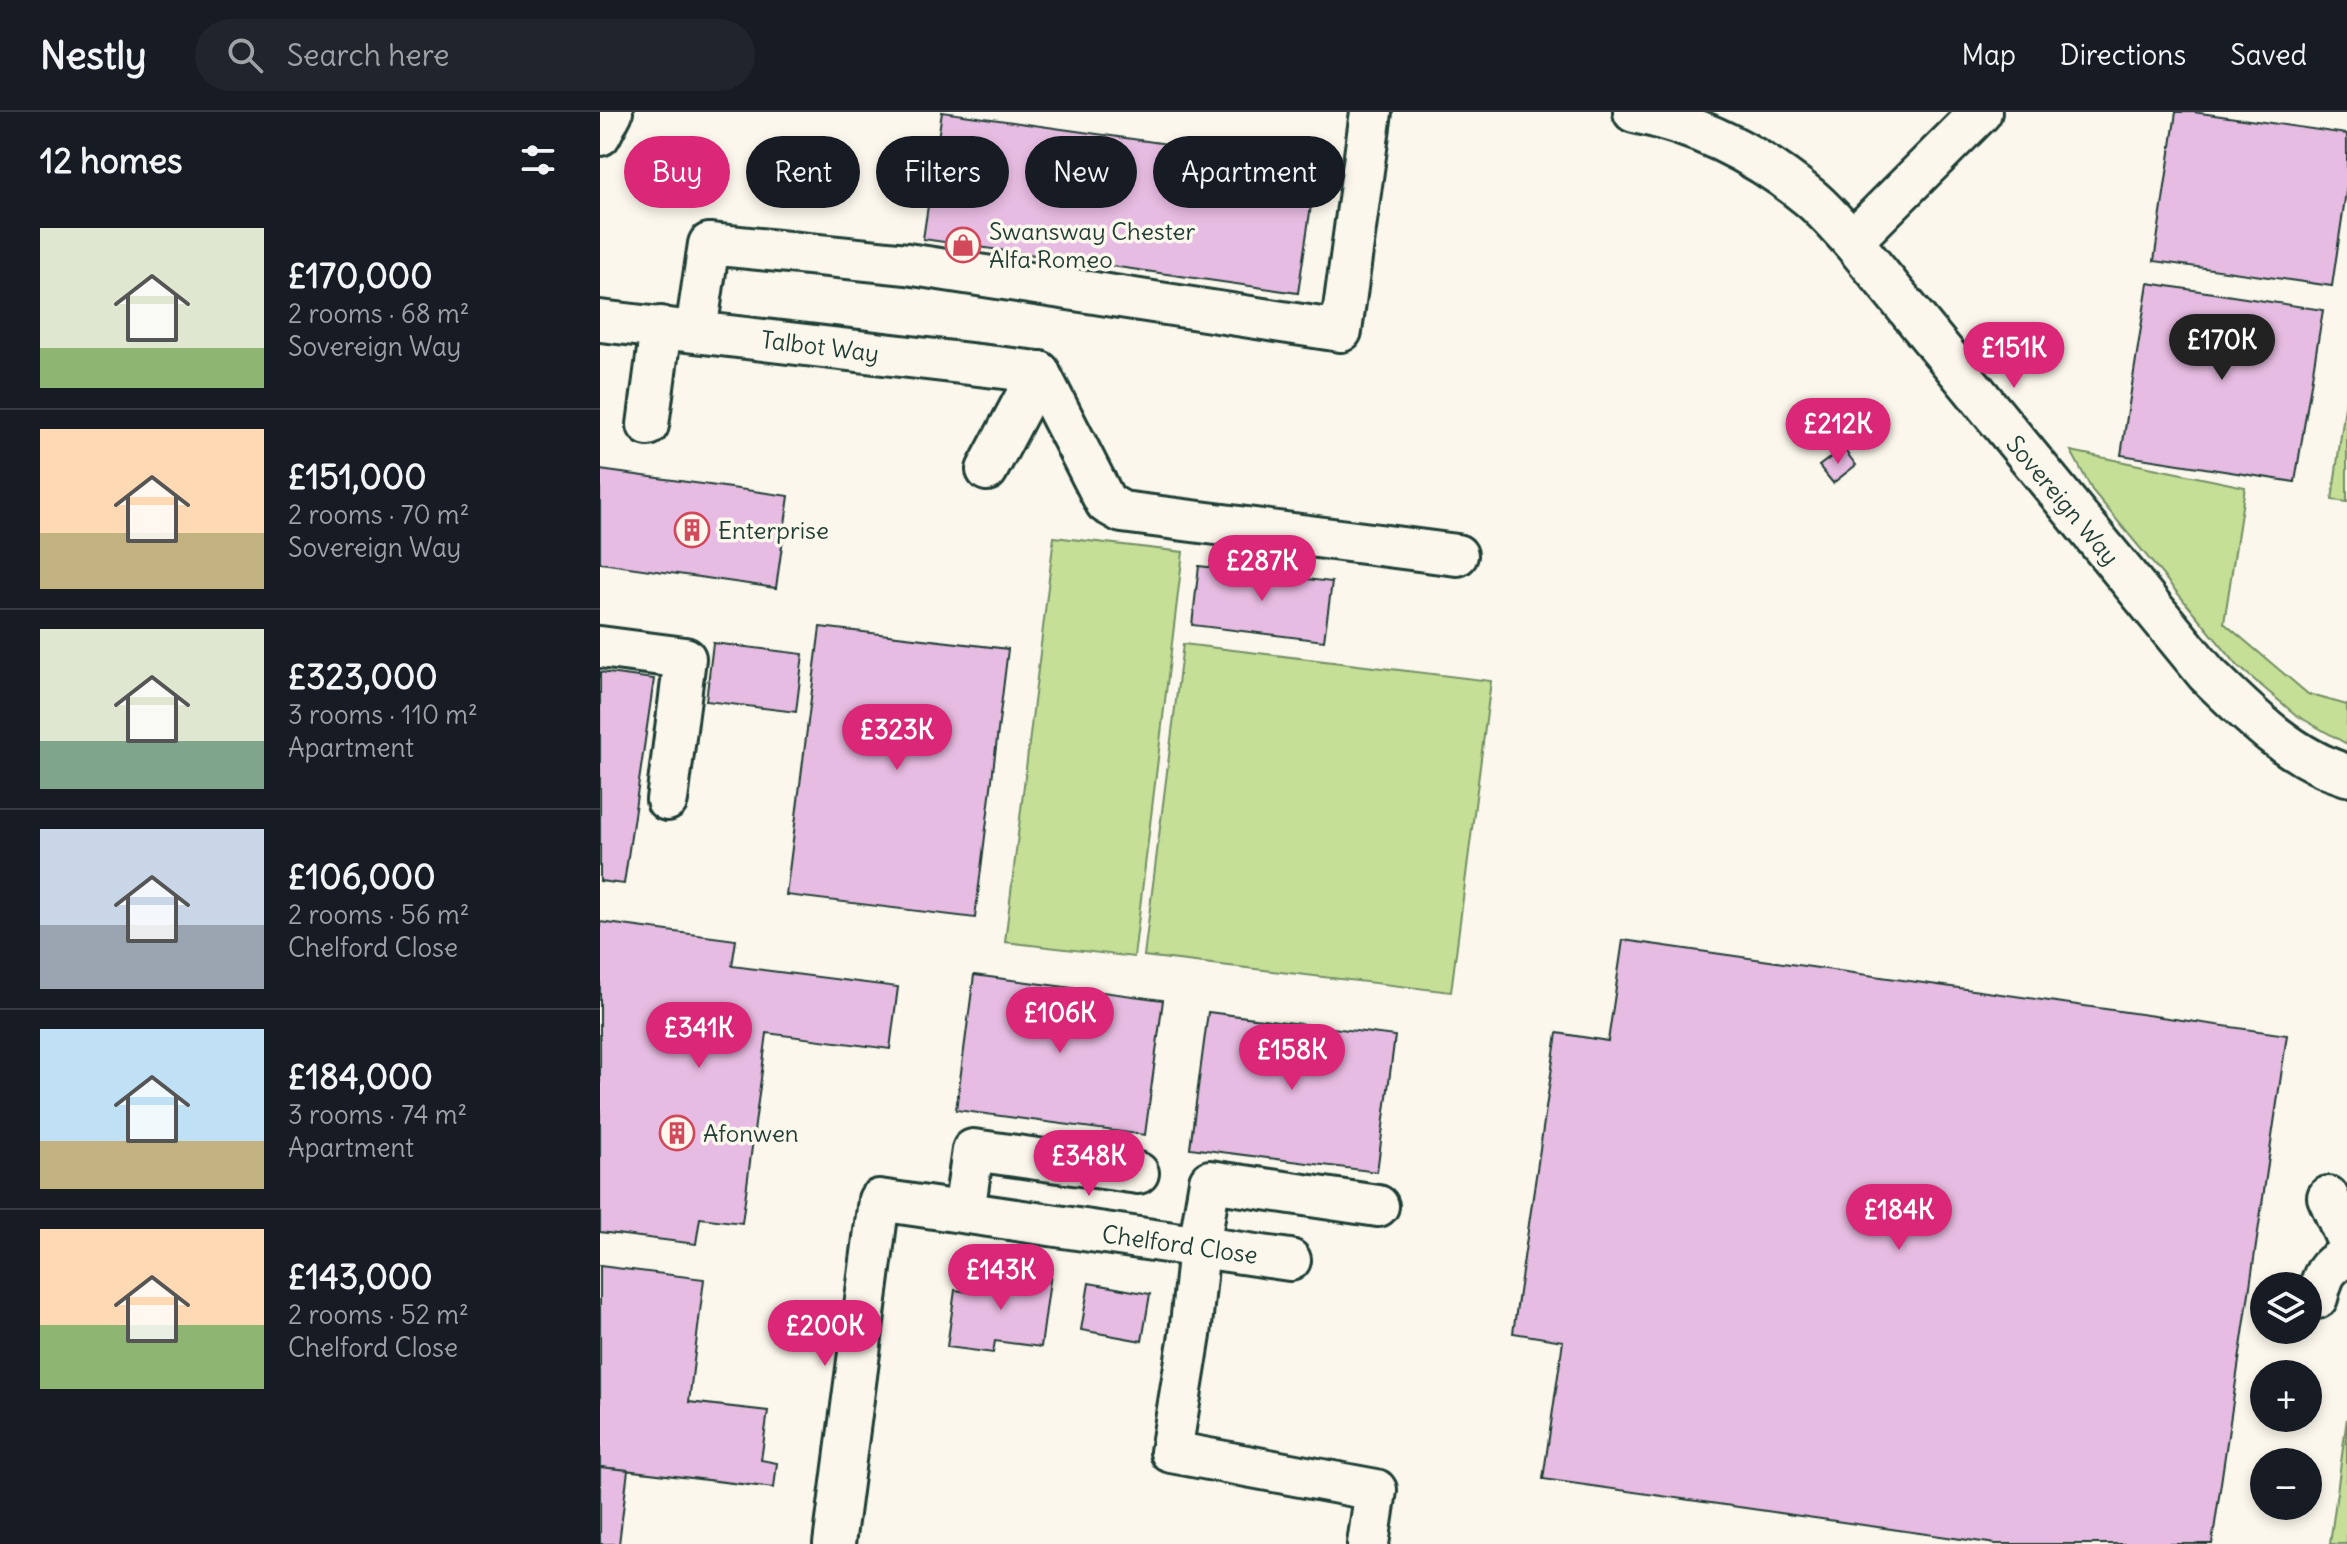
<!DOCTYPE html>
<meta charset="utf-8">
<style>
body{margin:0;font-family:Delius,sans-serif;background:#20242c;color:#f1f3f6;height:100vh;display:flex;flex-direction:column;font-size:30px;white-space:nowrap}
*{box-sizing:border-box;margin:0}
p{font-size:26px;color:#9ea1a6}
.icon{flex:none;width:44px;height:44px;fill:none;stroke:currentColor;stroke-width:2;stroke-linecap:round;stroke-linejoin:round}
.map{position:relative;flex:1;overflow:hidden}
.panel{display:flex;flex-direction:column;background:#171b24;width:600px}
.panel>*{flex:none}
.top-card{position:absolute;left:24px;top:24px;width:760px;height:72px;display:flex;gap:16px}
.controls{position:absolute;left:1650px;top:1160px;display:grid;gap:16px}
.controls a{display:grid;place-items:center;width:72px;height:72px;border-radius:50%;background:#171b24;box-shadow:0 4px 12px #0003;font-size:40px}
.price{position:absolute;translate:-50% -68px;padding:0 18px;border-radius:28px;background:#db2777;color:#fff;font-size:26px;line-height:52px;filter:drop-shadow(0 2px 4px #0008)}
.price::after{content:'';position:absolute;left:50%;top:48px;width:24px;height:18px;margin-left:-12px;background:inherit;clip-path:polygon(0 0,100% 0,50% 100%)}
.price.active{background:#222;color:#fff}
ul{padding:0;list-style:none}
li{display:flex;align-items:center;gap:24px;height:200px;padding:0 40px}
li+li{border-top:2px solid #363941}
li span{display:grid;place-items:center;flex:none;width:224px;height:160px;border-radius:0px;color:#555}
li>.icon{margin-inline-start:auto}
span .icon{width:96px;height:96px;fill:#fffc;stroke-width:1}
li b{font-size:34px}
h2{display:flex;justify-content:space-between;align-items:center;height:96px;padding:0 40px;font-size:34px}
.pill{padding:0 28px;border-radius:36px;background:#171b24;box-shadow:0 4px 12px #0003;font-size:28px;line-height:72px}
.pill.active{background:#db2777;color:#fff}
header{display:flex;align-items:center;gap:48px;box-sizing:border-box;height:112px;padding:0 40px;background:#171b24;border-bottom:2px solid #363941}
header strong{font-size:38px}
nav{display:flex;gap:44px;margin-inline-start:auto;font-size:28px}
.search{width:560px;height:72px;background:#20242c;display:flex;align-items:center;gap:20px;box-sizing:border-box;padding:0 28px;border-radius:44px;color:#9ea1a6;font-size:30px}
main{display:flex;flex:1;min-height:0}
.map>svg:first-child{display:block}
</style>
<header>
<strong>Nestly</strong>
<div class="search"><svg class="icon" aria-label="search" viewBox="0 0 24 24"><circle cx="10" cy="10" r="6"/><path d="M15 15l6 6"/></svg>Search here</div>
<nav><a>Map</a><a>Directions</a><a>Saved</a></nav>
</header>
<main>
<section class="panel">
<h2>12 homes<svg class="icon" aria-label="filters" viewBox="0 0 24 24"><path d="M4 7h16M4 17h16"/><circle cx="9" cy="7" r="2"/><circle cx="15" cy="17" r="2"/></svg></h2>
<ul>
<li><span style="background:linear-gradient(#dfe7d0 75%,#8fb573 0)"><svg class="icon" aria-label="home" viewBox="0 0 24 24"><path d="M3 11l9-7 9 7M6 9v11h12V9"/></svg></span><div><b>£170,000</b><p>2 rooms · 68 m²</p><p>Sovereign Way</p></div></li>
<li><span style="background:linear-gradient(#ffd9b3 65%,#c2b280 0)"><svg class="icon" aria-label="home" viewBox="0 0 24 24"><path d="M3 11l9-7 9 7M6 9v11h12V9"/></svg></span><div><b>£151,000</b><p>2 rooms · 70 m²</p><p>Sovereign Way</p></div></li>
<li><span style="background:linear-gradient(#dfe7d0 70%,#7fa58c 0)"><svg class="icon" aria-label="home" viewBox="0 0 24 24"><path d="M3 11l9-7 9 7M6 9v11h12V9"/></svg></span><div><b>£323,000</b><p>3 rooms · 110 m²</p><p>Apartment</p></div></li>
<li><span style="background:linear-gradient(#c9d6e8 60%,#9aa5b1 0)"><svg class="icon" aria-label="home" viewBox="0 0 24 24"><path d="M3 11l9-7 9 7M6 9v11h12V9"/></svg></span><div><b>£106,000</b><p>2 rooms · 56 m²</p><p>Chelford Close</p></div></li>
<li><span style="background:linear-gradient(#bfe0f5 70%,#c2b280 0)"><svg class="icon" aria-label="home" viewBox="0 0 24 24"><path d="M3 11l9-7 9 7M6 9v11h12V9"/></svg></span><div><b>£184,000</b><p>3 rooms · 74 m²</p><p>Apartment</p></div></li>
<li><span style="background:linear-gradient(#ffd9b3 60%,#8fb573 0)"><svg class="icon" aria-label="home" viewBox="0 0 24 24"><path d="M3 11l9-7 9 7M6 9v11h12V9"/></svg></span><div><b>£143,000</b><p>2 rooms · 52 m²</p><p>Chelford Close</p></div></li>
</ul>
</section>
<div class="map">
<svg width="1747" height="1432" viewBox="0 0 1747 1432">
<rect width="100%" height="100%" fill="#fbf7ec"/>
<filter id="ink" filterUnits="userSpaceOnUse"><feTurbulence type="fractalNoise" baseFrequency=".0125" numOctaves="2"/><feDisplacementMap in="SourceGraphic" scale="16" xChannelSelector="R" yChannelSelector="G"/><feConvolveMatrix kernelMatrix="1 2 1 2 8 2 1 2 1" color-interpolation-filters="sRGB"/></filter>
<g filter="url(#ink)">
<g fill="#c5df96" stroke="#728e65" stroke-width="2">
<polygon points="1747,280 1747,390 1732,388"/>
<polygon points="1471,339 1645,375 1624,511 1708,582 1747,593 1747,632 1696,603 1638,554 1492,378"/>
<polygon points="454,425 583,440 534,845 405,830"/>
<polygon points="583,532 891,569 851,880 544,844"/>
<polygon points="1747,1306 1747,1432 1730,1432"/>
</g>
<g fill="#e7bce2" stroke="#1f3d34" stroke-width="2">
<polygon points="342,0 717,53 698,181 323,127"/>
<polygon points="1576,0 1593,0 1747,22 1747,73 1732,174 1554,149"/>
<polygon points="1548,171 1723,198 1695,370 1521,343"/>
<polygon points="1243,336 1256,353 1233,371 1219,354"/>
<polygon points="0,358 189,384 176,476 0,451"/>
<polygon points="599,454 732,470 724,529 592,513"/>
<polygon points="220,515 408,537 375,806 186,783"/>
<polygon points="113,531 203,542 196,600 106,589"/>
<polygon points="0,560 54,567 24,772 0,769"/>
<polygon points="0,810 136,828 132,854 298,875 290,937 167,921 142,1111 100,1106 96,1132 0,1120"/>
<polygon points="1023,828 1687,923 1612,1432 1396,1432 943,1367 963,1229 913,1221 957,921 1008,929"/>
<polygon points="374,863 563,888 545,1023 356,998"/>
<polygon points="608,900 795,924 777,1060 590,1036"/>
<polygon points="0,1154 104,1167 89,1290 168,1299 161,1348 177,1351 174,1376 0,1355"/>
<polygon points="402,1154 451,1161 441,1235 395,1229 393,1241 347,1235 355,1178 376,1181 377,1173 399,1176"/>
<polygon points="489,1171 550,1182 542,1229 481,1218"/>
<polygon points="0,1355 28,1358 19,1432 0,1432"/>
</g>
<g fill="none" stroke-linecap="round" stroke-linejoin="round">
<g stroke="#1f3d34" stroke-width="46">
<g id="minor">
<path d="M1034,0C1098,13 1158,43 1209,85C1224,97 1238,114 1252,129L1607,562C1648,602 1691,646 1747,663"/>
<polyline points="0,23 12,0"/>
<polyline points="1252,129 1381,0"/>
<polyline points="0,209 439,260"/>
<polyline points="96,219 109,132 307,152 741,219 771,0"/>
<polyline points="439,260 506,391 522,400 857,443"/>
<polyline points="48,313 61,215"/>
<polyline points="387,358 439,260"/>
<polyline points="0,535 85,546 67,688"/>
<polyline points="1728,1085 1747,1128"/>
<polyline points="364,1100 373,1038 538,1061"/>
<path d="M1717,1186C1723,1163 1725,1155 1747,1144"/>
<polyline points="234,1432 279,1088 690,1148"/>
<polyline points="768,1432 776,1378 571,1340 590,1223 599,1135 610,1069 778,1094"/>
</g>
</g>
<use href="#minor" stroke="#fbf7ec" stroke-width="40"/>
</g>
</g>
<defs>
<g id="shop-ring" transform="scale(1.8)"><circle r="9.5" fill="#fbf7ec" stroke="#d1495b" stroke-width="1.5"/><path d="M-5-2.5h2.3a2.7 3.5 0 0 1 5.4 0H5L5.5 6h-11ZM-1.5-2.5h3a1.5 2.3 0 0 0-3 0Z" fill="#d1495b"/></g>
<g id="building-ring" transform="scale(1.8)"><circle r="9.5" fill="#fbf7ec" stroke="#d1495b" stroke-width="1.5"/><path d="M-4-6H4V6H1V3H-1V6H-4ZM-2.5-4.3h1.7v1.8h-1.7ZM.8-4.3h1.7v1.8H.8ZM-2.5-1h1.7V.8h-1.7ZM.8-1h1.7V.8H.8Z" fill="#d1495b"/></g>
</defs>
<g fill-rule="evenodd">
<use href="#shop-ring" x="363" y="133"/>
<use href="#building-ring" x="92" y="418"/>
<use href="#building-ring" x="77" y="1021"/>
</g>
<g text-anchor="middle" dominant-baseline="central" stroke-width="7" stroke-linejoin="round" paint-order="stroke">
<g font-size="24" fill="#1f3d34" stroke="#fbf7ec" text-anchor="start">
<text x="389" y="119">Swansway Chester<tspan x="389" dy="28">Alfa Romeo</tspan></text>
<text x="118" y="418">Enterprise</text>
<text x="103" y="1021">Afonwen</text>
</g>
<g font-size="24" fill="#1f3d34" stroke="#fbf7ec">
<text transform="translate(220 234) rotate(7)">Talbot Way</text>
<text transform="translate(1463 388) rotate(50)">Sovereign Way</text>
<text transform="translate(580 1132) rotate(8)">Chelford Close</text>
</g>
</g>
</svg>
<div class="controls">
<a><svg class="icon" aria-label="layers" viewBox="0 0 24 24"><path d="M12 4l9 5-9 5-9-5zM3 14l9 5 9-5"/></svg></a>
<a>+</a>
<a>−</a>
</div>
<b class="price active" style="left:1622px;top:270px">£170K</b>
<b class="price" style="left:1414px;top:278px">£151K</b>
<b class="price" style="left:1238px;top:354px">£212K</b>
<b class="price" style="left:662px;top:491px">£287K</b>
<b class="price" style="left:297px;top:660px">£323K</b>
<b class="price" style="left:460px;top:943px">£106K</b>
<b class="price" style="left:99px;top:958px">£341K</b>
<b class="price" style="left:692px;top:980px">£158K</b>
<b class="price" style="left:489px;top:1086px">£348K</b>
<b class="price" style="left:1299px;top:1140px">£184K</b>
<b class="price" style="left:401px;top:1200px">£143K</b>
<b class="price" style="left:225px;top:1256px">£200K</b>
<div class="top-card">
<a class="pill active">Buy</a>
<a class="pill">Rent</a>
<a class="pill">Filters</a>
<a class="pill">New</a>
<a class="pill">Apartment</a>
</div>
</div>
</main>
